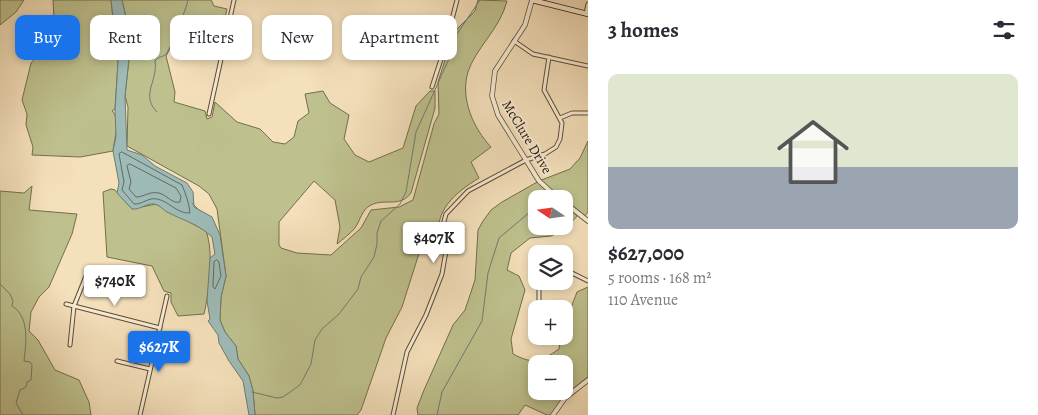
<!DOCTYPE html>
<meta charset="utf-8">
<style>
body{margin:0;font-family:Alegreya,serif;background:#f7f7f7;color:#2b2b33;height:100vh;display:flex;flex-direction:column;font-size:19px;white-space:nowrap}
*{box-sizing:border-box;margin:0}
p{font-size:16px;color:#7c7c81}
.icon{flex:none;width:28px;height:28px;fill:none;stroke:currentColor;stroke-width:2;stroke-linecap:round;stroke-linejoin:round}
.map{position:relative;flex:1;overflow:hidden}
.side{display:flex;flex-direction:column;background:#fff;width:450px}
.side>*{flex:none}
.guide{position:absolute;left:15px;top:15px;width:475px;height:45px;display:flex;gap:10px}
.needle{width:32px;rotate:283deg}
.controls{position:absolute;left:528px;top:190px;display:grid;gap:10px}
.controls a{display:grid;place-items:center;width:45px;height:45px;border-radius:10px;background:#fff;box-shadow:0 2px 8px #0003;font-size:25px}
.price{position:absolute;translate:-50% -42px;padding:0 11px;border-radius:5px;background:#fff;color:#222;font-size:16px;line-height:32px;filter:drop-shadow(0 1px 2px #0008)}
.price::after{content:'';position:absolute;left:50%;top:30px;width:15px;height:11px;margin-left:-8px;background:inherit;clip-path:polygon(0 0,100% 0,50% 100%)}
.price.on{background:#1a73e8;color:#fff}
ul{padding:0;list-style:none}
li{display:grid;align-content:center;gap:10px;height:265px;padding:0 20px}
li span{display:grid;place-items:center;height:155px;border-radius:10px;color:#555}
li>.icon{margin-inline-start:auto}
span .icon{width:90px;height:90px;fill:#fffc;stroke-width:1}
li b{font-size:21px}
h2{display:flex;justify-content:space-between;align-items:center;height:60px;padding:0 20px;font-size:21px}
.chip{padding:0 18px;border-radius:10px;background:#fff;box-shadow:0 2px 8px #0003;font-size:18px;line-height:45px}
.chip.on{background:#1a73e8;color:#fff}
main{display:flex;flex:1;min-height:0}
.map>svg:first-child{display:block}
</style>
<main>
<div class="map">
<svg width="588" height="415" viewBox="0 0 588 415">
<rect width="100%" height="100%" fill="#f4e0bb"/>
<filter id="stains"><feTurbulence type="fractalNoise" baseFrequency=".004" numOctaves="4"/><feColorMatrix values="0 0 0 0 .2 0 0 0 0 .09 0 0 0 0 .02 0 0 0 .5 -.17"/></filter>
<radialGradient id="worn" r=".72"><stop offset=".6" stop-color="#630" stop-opacity="0"/><stop offset="1" stop-color="#630" stop-opacity=".3"/></radialGradient>
<g fill="#bec18e" stroke="#736e4c" fill-rule="evenodd">
<polygon points="0,0 24,0 16,12 0,25"/>
<path d="M53,0H111L118,62L115,109L112,111C121,119 114,140 113,151L80,157L32,155L33,147L26,125L27,114L22,100L31,63L43,50L54,19Z"/>
<path d="M122,0H211L214,6L227,9L219,43C202,32 190,35 172,45L166,56L175,92L174,102L205,111L207,119L212,117L215,102L237,122L260,129L273,142L285,144L294,137L298,121L309,113L305,94L323,91L330,103L349,115L344,139L355,155L369,162L403,148L416,106L430,91H435V108L411,193C400,208 385,198 371,205C362,209 360,221 355,228C350,234 343,239 337,244L340,227L335,200L314,181L279,222V245L281,248L297,253L331,255L361,228L371,210L399,207L413,200L434,124L439,114L438,82L454,32L475,11L478,0L507,1C500,29 475,49 468,72C460,98 473,128 491,147L471,162L479,178C455,193 434,210 439,240L422,244L402,307L386,338L361,410L357,415H255L253,391L249,376L238,359L236,346L225,332L220,320L221,297L226,276L217,209L209,194L199,186L127,146L128,107L125,96L131,40Z"/>
<path d="M588,141V212L584,217L579,214L564,230L551,236L530,238L511,253L507,270L519,276L525,290L511,339L513,354C534,365 540,362 559,349L561,336H564V326L577,292L588,287V380L572,392L553,415H547L525,405L518,415H418L417,408L424,390L453,325L465,310L475,280L478,230L483,221L491,210L502,202L539,181L570,169L580,158ZM536,199H564V226H536ZM536,364H564V391H536Z"/>
<polygon points="32,186 29,210 77,214 72,234 49,287 39,297 31,312 29,331 38,340 55,370 79,380 89,402 91,415 0,415 0,191 24,193"/>
<path d="M111,189L115,190L132,209L156,204L206,231C214,251 209,293 204,314L178,316L171,302V293L164,291L152,266L107,257L103,192Z"/>
</g>
<path fill="#9ebbb7" stroke="#6f7b71" d="M111,0H122L131,40L125,96L127,150L142,155L155,166L187,183L193,192L194,207L212,217L220,235L226,276L221,297L220,320L225,332L236,346L238,359L249,376L253,391L255,415H249L243,381L229,361L219,343L218,335L208,321L210,319L207,301L210,258L215,254L212,237C197,223 184,221 167,212C162,209 160,205 154,204C146,203 140,210 132,209L117,193L119,183L113,151L116,136L115,111L118,62Z"/>
<g fill="none" stroke-linecap="round" stroke-linejoin="round">
<g stroke="#636a60" stroke-width="1">
<path d="M122,152L182,185C186,195 189,203 190,213C177,214 169,201 157,199C148,197 142,205 134,204L122,190L124,182L119,154Z"/>
<path d="M130,164L176,188L181,196L180,202C172,204 167,195 159,193C149,191 144,197 136,197L129,189L131,182L127,166Z"/>
<polygon points="217,260 219,262 221,276 215,289 213,287 214,262"/>
</g>
<g stroke="#6f7b71" stroke-width="1">
<path d="M157,112C140,95 158,82 155,61C159,56 160,58 165,55C169,53 187,7 188,0"/>
<polyline points="548,199 553,196"/>
<polyline points="192,203 200,211"/>
<path d="M0,284L10,294L13,301L12,306C30,317 26,343 24,361L30,362L32,365L31,380L27,382L26,387L20,390L16,403L23,415"/>
<polyline points="252,392 277,398 283,397 300,385 311,364 315,340 322,329 339,314 358,289 361,277 374,257 377,244 377,233 381,221 400,204 406,192 416,132 448,61 454,38 480,0"/>
<polyline points="437,415 442,392 482,321 488,273 499,238 536,207"/>
</g>
<g stroke="#5b4c36" stroke-width="5">
<g id="minor">
<polyline points="586,13 588,4"/>
<polyline points="514,41 533,54 588,66"/>
<polyline points="432,87 444,50 457,0"/>
<polyline points="209,114 234,0"/>
<polyline points="560,118 572,113 588,113"/>
<polyline points="564,269 588,281"/>
<polyline points="66,304 160,328"/>
<polyline points="539,309 539,281"/>
<polyline points="531,334 536,316"/>
<polyline points="70,345 74,306 86,276"/>
<polyline points="117,361 150,369"/>
<polyline points="140,415 167,296"/>
<polyline points="393,415 407,352 426,315 442,274 446,251 442,229 446,214 468,191 526,160 545,154 556,147 560,139 562,123 544,90 549,57"/>
</g>
</g>
<g stroke="#5b4c36" stroke-width="5.5">
<g id="tertiary">
<polyline points="532,0 525,25 495,71 492,96 498,115 539,181 559,199"/>
<polyline points="564,202 588,221"/>
<polyline points="553,415 565,398 588,380"/>
</g>
</g>
<g stroke="#281a09" stroke-width="6">
<polyline id="secondary" points="532,0 588,14"/>
</g>
<use href="#minor" stroke="#f8ebd3" stroke-width="3"/>
<use href="#tertiary" stroke="#f8ebd3" stroke-width="4"/>
<use href="#secondary" stroke="#f8ebd3" stroke-width="4.5"/>
</g>
<g text-anchor="middle" dominant-baseline="central" stroke-width="4" stroke-linejoin="round" paint-order="stroke">
<g font-size="14" fill="#281a09" stroke="#f8ebd3">
<text transform="translate(527 137) rotate(59)">McClure Drive</text>
</g>
</g>
<rect width="100%" height="100%" filter="url(#stains)"/>
<rect width="100%" height="100%" fill="url(#worn)"/>
</svg>
<div class="controls">
<a><svg class="needle" viewBox="-14 -14 28 28"><path d="M0-13l5 13h-10z" fill="#e53935"/><path d="M0 13l5-13h-10z" fill="#7c7c81"/></svg></a>
<a><svg class="icon" aria-label="layers" viewBox="0 0 24 24"><path d="M12 4l9 5-9 5-9-5zM3 14l9 5 9-5"/></svg></a>
<a>+</a>
<a>−</a>
</div>
<b class="price" style="left:434px;top:264px">$407K</b>
<b class="price" style="left:115px;top:307px">$740K</b>
<b class="price on" style="left:159px;top:373px">$627K</b>
<div class="guide">
<a class="chip on">Buy</a>
<a class="chip">Rent</a>
<a class="chip">Filters</a>
<a class="chip">New</a>
<a class="chip">Apartment</a>
</div>
</div>
<section class="side">
<h2>3 homes<svg class="icon" aria-label="filters" viewBox="0 0 24 24"><path d="M4 7h16M4 17h16"/><circle cx="9" cy="7" r="2"/><circle cx="15" cy="17" r="2"/></svg></h2>
<ul>
<li><span style="background:linear-gradient(#dfe7d0 60%,#9aa5b1 0)"><svg class="icon" aria-label="home" viewBox="0 0 24 24"><path d="M3 11l9-7 9 7M6 9v11h12V9"/></svg></span><div><b>$627,000</b><p>5 rooms · 168 m²</p><p>110 Avenue</p></div></li>
</ul>
</section>
</main>
